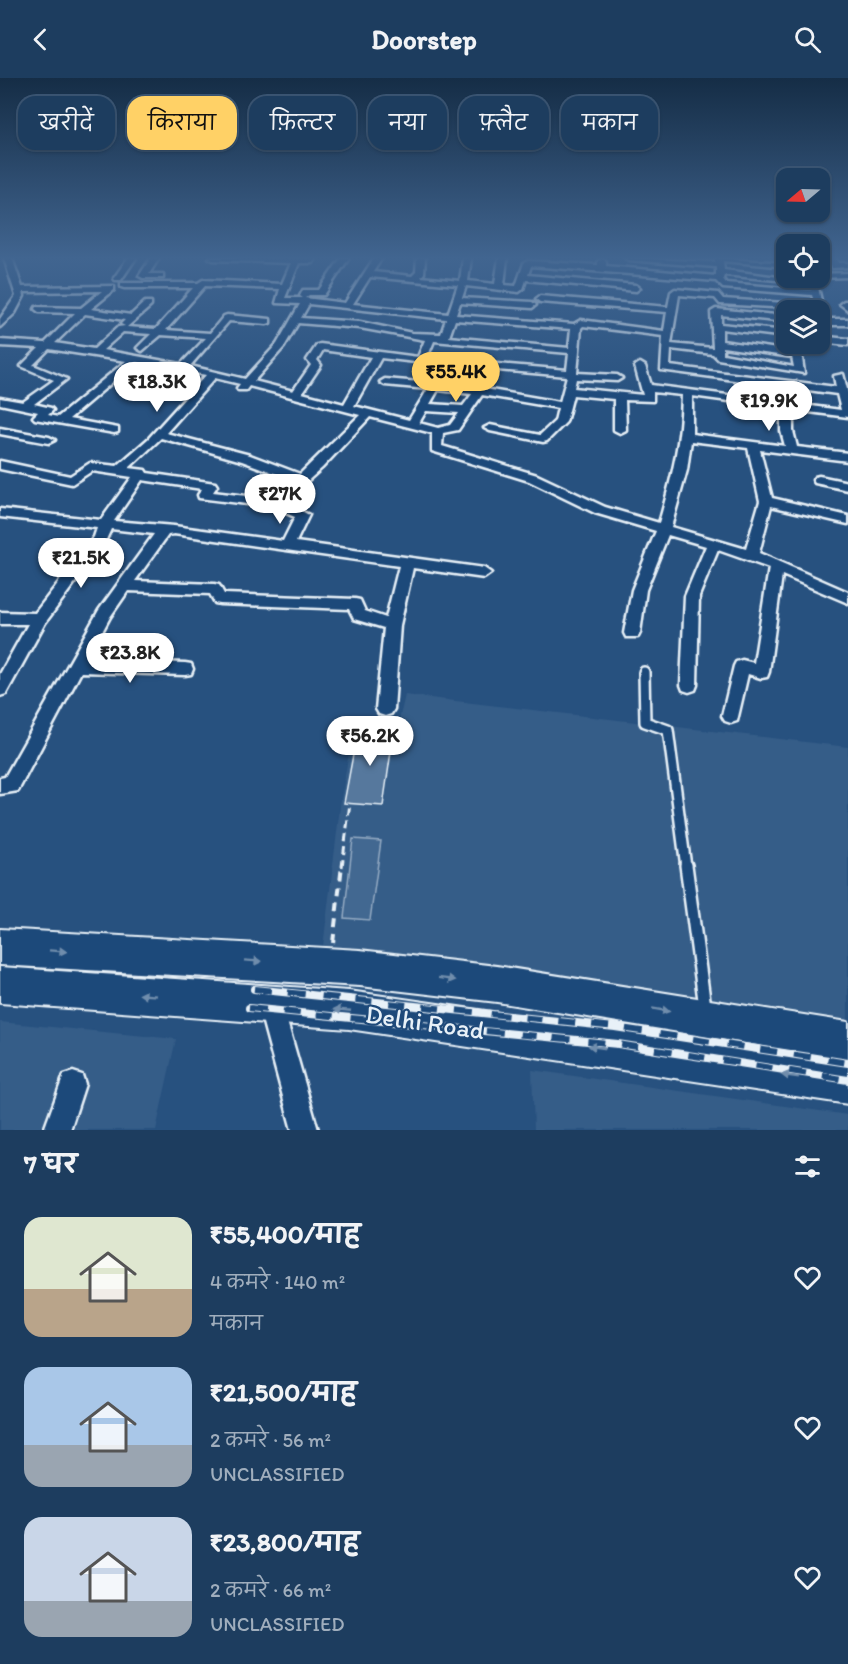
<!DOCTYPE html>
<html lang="hi">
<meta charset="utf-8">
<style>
body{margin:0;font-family:Itim,"Playpen Sans Deva",sans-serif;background:#2a4868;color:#f1f3f6;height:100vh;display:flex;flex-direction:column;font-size:22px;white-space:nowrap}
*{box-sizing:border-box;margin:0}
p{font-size:20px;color:#a0aebd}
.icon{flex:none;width:33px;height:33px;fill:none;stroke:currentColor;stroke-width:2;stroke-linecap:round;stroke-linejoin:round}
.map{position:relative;height:1052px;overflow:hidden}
.side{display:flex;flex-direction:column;background:#1d3d5f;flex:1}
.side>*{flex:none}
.guide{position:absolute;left:18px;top:18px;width:813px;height:54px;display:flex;gap:12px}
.needle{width:39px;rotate:251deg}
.fabs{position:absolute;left:776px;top:90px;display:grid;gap:12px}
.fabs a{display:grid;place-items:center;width:54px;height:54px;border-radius:12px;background:#1d3d5f;box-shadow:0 2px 4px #0004,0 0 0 2px #3b5674;font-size:30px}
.price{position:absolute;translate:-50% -51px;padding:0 14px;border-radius:21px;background:#fff;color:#222;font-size:20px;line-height:39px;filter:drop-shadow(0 2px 3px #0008)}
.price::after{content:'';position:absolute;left:50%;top:36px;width:18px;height:14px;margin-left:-9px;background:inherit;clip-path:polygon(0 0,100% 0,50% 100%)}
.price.on{background:#ffd166;color:#111}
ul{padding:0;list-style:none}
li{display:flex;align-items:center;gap:18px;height:150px;padding:0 24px}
li span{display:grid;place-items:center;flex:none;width:168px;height:120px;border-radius:18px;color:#555}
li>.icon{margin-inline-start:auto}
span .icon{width:72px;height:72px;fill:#fffc;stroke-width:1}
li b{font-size:26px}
h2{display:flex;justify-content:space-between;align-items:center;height:72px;padding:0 24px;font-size:26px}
.pill{padding:0 21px;border-radius:18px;background:#1d3d5f;box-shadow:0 2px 4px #0004,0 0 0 2px #3b5674;font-size:21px;line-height:54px}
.pill.on{background:#ffd166;color:#111}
header{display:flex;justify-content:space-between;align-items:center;height:78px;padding:0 24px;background:#1d3d5f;font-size:27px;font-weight:700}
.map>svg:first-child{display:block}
</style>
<header><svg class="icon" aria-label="back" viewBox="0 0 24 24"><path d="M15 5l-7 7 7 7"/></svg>Doorstep<svg class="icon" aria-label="search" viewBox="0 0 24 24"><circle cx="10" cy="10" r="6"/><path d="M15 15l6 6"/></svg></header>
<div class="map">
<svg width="848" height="1052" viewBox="0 0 848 1052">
<rect width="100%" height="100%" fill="#27517f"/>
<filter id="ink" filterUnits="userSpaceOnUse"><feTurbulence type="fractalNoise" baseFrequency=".0167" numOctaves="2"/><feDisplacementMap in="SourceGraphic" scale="12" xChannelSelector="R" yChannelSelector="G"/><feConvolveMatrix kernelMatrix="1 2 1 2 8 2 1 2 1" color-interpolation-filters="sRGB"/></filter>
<g filter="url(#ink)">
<g fill="#355d88">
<polygon points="405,617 848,669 848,948 366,871 323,869 341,721 354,646 397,651"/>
<polygon points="0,944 176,961 156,1052 0,1052"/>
<polygon points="532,992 848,1037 848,1052 534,1052"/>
</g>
<polygon fill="#436891" stroke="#96acc4" stroke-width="1.5" points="353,761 381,763 370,842 344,840"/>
<polygon fill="#57789d" stroke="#e8f1f8" stroke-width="1.5" points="358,650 394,653 383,728 344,725"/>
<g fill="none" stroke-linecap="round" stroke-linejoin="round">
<g stroke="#e8f1f8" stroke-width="14">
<polyline id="lane-far1" points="644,594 645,644 668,652 686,789"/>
</g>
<g stroke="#e8f1f8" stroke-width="16">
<polyline id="lane" points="686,787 705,929"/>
</g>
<g stroke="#e8f1f8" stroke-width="5">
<g id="street">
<path d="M4,180H12L22,209L114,208V212L91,231L131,237L145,224H151V228L127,249L156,251L193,210H124L121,209V205H198L203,202L282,206L291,185L213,182L209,180H316L313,185H299L285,220H303L300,218L303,212H319L341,180H349L324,217H309L305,220L345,225L374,180H382L373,194L412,198L416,194L417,180H425L424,195L421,199L460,203L463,180H471L468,203L495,206L499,180H507L504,207L516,208L524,185L528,183L598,187V183L602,181L606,183V188L716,198V189L629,182L625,180L715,184V180L786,185V189L723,183L724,192L786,200H816L823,232L720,226L715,220L679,217L671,266L713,270L711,234L716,231L786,238V244L721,237V246L786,253V259L722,251V263L791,273L790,266H800L804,295L718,281L713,276L671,271L670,288L836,309L834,298L843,296L848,315V339L793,332V353L797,369L848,375V383L760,372L772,420L848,438V446L771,428L759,475L848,514V525L782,497L769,594L767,599L761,600L748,596L737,643L731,645L725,643L722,638L734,588L736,584L742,582L754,585L769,490L718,472L699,518L697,607L695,612L689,614L683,612L681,607L685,518L706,468L668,457L646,512L640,555L638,559H626L624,555L632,512L656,453L595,435L529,403L432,373V355L370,339L322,390L284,424L309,437L296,464L484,490L491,495L484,500L413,490L400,547L394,631L391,636L385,638L379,636L376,631L384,550L354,541L349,531L220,526L215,525L210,516L128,513L110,539L87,582L185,585L191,586L193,591L191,596L185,597L81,594L18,713L0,716V700L5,699L99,532L154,456L111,451L105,464L45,545L6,616L0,618V596L28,546H0V534L35,535L94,459L97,450L0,439V431L101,442L132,399L92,393L72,406L0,391V383L70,398L90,385L117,388L148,361L206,297L136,284L69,341L118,350V354L114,355L35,341L33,339L38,334L0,326V320L23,324L54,302L21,288L39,270L0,268V262L45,265L75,235L39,234L35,231L36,229L81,230L102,213L23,214L24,218L15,235L0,249V241L16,218ZM531,188L716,203L723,210L812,217L815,227L723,221L718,215L675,211L671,214L668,229L540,218L536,221L540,224L667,234L664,253L581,242L574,246L456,237L460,225L532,230L536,227L532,224L462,220L466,208L519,214L523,211L526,202L636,213L640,210L636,207L528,197ZM724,197L809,205L811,212L726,205L723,201ZM370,199L458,207L448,236L353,226ZM205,208L280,211L276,225L300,226L277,266L245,301L190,288L229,243L267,246L270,245V241L227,237L224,238L210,255L166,252ZM309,226L446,241L441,256L412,255L360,244L301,240ZM85,236L125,242L121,246L125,248L118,249L94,271L55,265ZM455,242L571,251L569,270L449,259ZM298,245L360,250L425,262L418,279L320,266L317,267L307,282L311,287L293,313L254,303L284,269ZM583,248L663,258L661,292L837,316L841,332L651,307L645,288L640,285L635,288L643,317L574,310L576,301L617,303L622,300L617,297L577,295L581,250ZM123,254L151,256L137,270L142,273L161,257L206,260L181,286L103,272ZM434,263L569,275L567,292L427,280ZM723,269L792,279L794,289L723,276ZM49,271L126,283L58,339L48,337L53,332L51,330L34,326L67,301L33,287ZM323,272L371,279L344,326L302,315L321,287L317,282ZM381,280L442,287L431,305L385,301L380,304L385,307L428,311L409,342L354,328ZM452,288L567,298L560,324L479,310L441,306ZM215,300L240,306L237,310L238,312H246L249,308L360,337L300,396L250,377L166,355ZM438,312L472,316L463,328L430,326ZM653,314L682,317C681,364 672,400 659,445L605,429L537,397L442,368L443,355L458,352L482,317L558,330L555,343L540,357L490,347L484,350L490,353L543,364L547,363L566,344L573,317L614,321V352L620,355L626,352L625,322L653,323ZM692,318L781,330V353L785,368L692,356ZM426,333L459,335L450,347L438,350L419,345ZM161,360L242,383L293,402L272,421L213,414L217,408L215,405L147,395L145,392L129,390ZM691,363L748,370L760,423L746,471L671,449L687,392ZM142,402L202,411L198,417L199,420L272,429L295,439L283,463L174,448L114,443ZM174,456L399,488L386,540L365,533L360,522L355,521L224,516L219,507L214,506L135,503L168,457Z"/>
<polygon points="128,180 136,180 121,202 115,202 114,200"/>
<polygon points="151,180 159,180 149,196 163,196 163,200 143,200 139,198"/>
<polygon points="828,180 836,180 838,185 848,185 848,189 832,190"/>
<polygon points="848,195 848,199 819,200 816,200 819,200 819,196"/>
<polygon points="844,223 848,223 848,232 840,226"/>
<rect x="819" y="241" width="29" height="6"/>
<polygon points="819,258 848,261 848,267 819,264"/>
<polygon points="0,350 49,359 55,362 49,365 0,356"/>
<polygon points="819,398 848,404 848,412 815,405 813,402 815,399"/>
<polygon points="270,914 278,918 282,926 318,1052 292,1052 258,926 262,918"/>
<polygon points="73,994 82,997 85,1006 70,1052 44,1052 64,997"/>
</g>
</g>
<g stroke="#e8f1f8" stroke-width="4">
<g id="primary">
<polygon points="0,851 360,872 497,888 848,944 848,982 497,924 360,908 0,887"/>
<polygon points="0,889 349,913 848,986 848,1026 349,951 0,925"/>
</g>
</g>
<polyline stroke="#e8f1f8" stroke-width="3" stroke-dasharray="8 5" stroke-linecap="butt" points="342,789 350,725"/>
<polyline stroke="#e8f1f8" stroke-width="4" stroke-dasharray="9 7" stroke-linecap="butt" points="333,865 342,787"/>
<use href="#lane-far1" stroke="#1f4a7a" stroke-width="9"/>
<use href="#lane" stroke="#1f4a7a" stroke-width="11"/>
<use href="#street" fill="#1f4a7a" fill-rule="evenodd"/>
<use href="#primary" fill="#1f4a7a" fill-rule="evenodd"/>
<g stroke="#e8f1f8" stroke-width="8">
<g id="rail">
<polyline points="254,911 615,949 848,985"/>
<polyline points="249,930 618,966 848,1002"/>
</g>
</g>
<use href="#rail" stroke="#1f4a7a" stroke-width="6" stroke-dasharray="17" stroke-linecap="butt"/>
</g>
<defs><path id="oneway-solid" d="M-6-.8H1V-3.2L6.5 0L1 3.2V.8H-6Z" transform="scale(1.5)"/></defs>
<g fill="#6f8dac">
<use href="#oneway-solid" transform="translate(58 873) rotate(4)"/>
<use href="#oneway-solid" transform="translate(253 883) rotate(4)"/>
<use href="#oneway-solid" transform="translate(447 901) rotate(7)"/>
<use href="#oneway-solid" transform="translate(148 917) rotate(-176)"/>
<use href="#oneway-solid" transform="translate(342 932) rotate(-175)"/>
<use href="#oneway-solid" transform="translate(661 932) rotate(10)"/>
<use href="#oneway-solid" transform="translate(597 969) rotate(-172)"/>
<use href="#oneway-solid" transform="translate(790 998) rotate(-172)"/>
</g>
</g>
<linearGradient id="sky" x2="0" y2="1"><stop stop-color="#152d46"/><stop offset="0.55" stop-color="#416590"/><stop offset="1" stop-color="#416590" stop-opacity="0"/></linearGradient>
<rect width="848" height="327" fill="url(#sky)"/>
<g text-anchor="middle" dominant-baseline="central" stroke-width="4.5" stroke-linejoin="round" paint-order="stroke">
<g font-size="26" fill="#e8f1f8" stroke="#1f4a7a">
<text transform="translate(425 944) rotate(8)">Delhi Road</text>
</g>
</g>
</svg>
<div class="fabs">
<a><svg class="needle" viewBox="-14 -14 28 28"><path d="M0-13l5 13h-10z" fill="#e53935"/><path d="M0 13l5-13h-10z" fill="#a0aebd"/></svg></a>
<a><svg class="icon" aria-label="locate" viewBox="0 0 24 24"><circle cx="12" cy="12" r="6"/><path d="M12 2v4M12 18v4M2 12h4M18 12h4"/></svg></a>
<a><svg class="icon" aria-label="layers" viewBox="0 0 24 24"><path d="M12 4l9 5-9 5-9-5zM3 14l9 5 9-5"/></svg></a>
</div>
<b class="price on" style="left:456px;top:325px">₹55.4K</b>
<b class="price" style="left:157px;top:335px">₹18.3K</b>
<b class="price" style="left:769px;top:354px">₹19.9K</b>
<b class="price" style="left:280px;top:447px">₹27K</b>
<b class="price" style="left:81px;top:511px">₹21.5K</b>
<b class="price" style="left:130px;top:606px">₹23.8K</b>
<b class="price" style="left:370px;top:689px">₹56.2K</b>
<div class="guide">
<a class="pill">खरीदें</a>
<a class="pill on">किराया</a>
<a class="pill">फ़िल्टर</a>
<a class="pill">नया</a>
<a class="pill">फ़्लैट</a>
<a class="pill">मकान</a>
</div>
</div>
<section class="side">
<h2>7 घर<svg class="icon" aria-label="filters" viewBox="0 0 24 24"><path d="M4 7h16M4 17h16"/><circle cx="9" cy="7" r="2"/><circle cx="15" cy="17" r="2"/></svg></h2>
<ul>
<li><span style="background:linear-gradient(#dfe7d0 60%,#b9a48a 0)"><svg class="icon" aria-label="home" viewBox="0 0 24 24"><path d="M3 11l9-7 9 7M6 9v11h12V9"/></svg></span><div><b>₹55,400/माह</b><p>4 कमरे · 140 m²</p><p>मकान</p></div><svg class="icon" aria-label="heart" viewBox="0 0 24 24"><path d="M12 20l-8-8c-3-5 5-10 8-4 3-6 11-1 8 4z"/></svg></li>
<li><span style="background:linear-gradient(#a9c7e8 65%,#9aa5b1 0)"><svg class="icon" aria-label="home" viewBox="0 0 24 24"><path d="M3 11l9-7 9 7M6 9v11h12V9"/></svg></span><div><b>₹21,500/माह</b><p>2 कमरे · 56 m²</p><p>UNCLASSIFIED</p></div><svg class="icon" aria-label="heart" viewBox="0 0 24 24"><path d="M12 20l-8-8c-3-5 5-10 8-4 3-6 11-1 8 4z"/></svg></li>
<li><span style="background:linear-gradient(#c9d6e8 70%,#9aa5b1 0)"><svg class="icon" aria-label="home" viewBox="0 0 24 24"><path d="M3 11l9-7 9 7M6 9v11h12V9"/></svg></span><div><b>₹23,800/माह</b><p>2 कमरे · 66 m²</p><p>UNCLASSIFIED</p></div><svg class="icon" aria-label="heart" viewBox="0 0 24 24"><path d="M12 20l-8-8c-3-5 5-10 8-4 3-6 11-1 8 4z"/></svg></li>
</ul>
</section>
